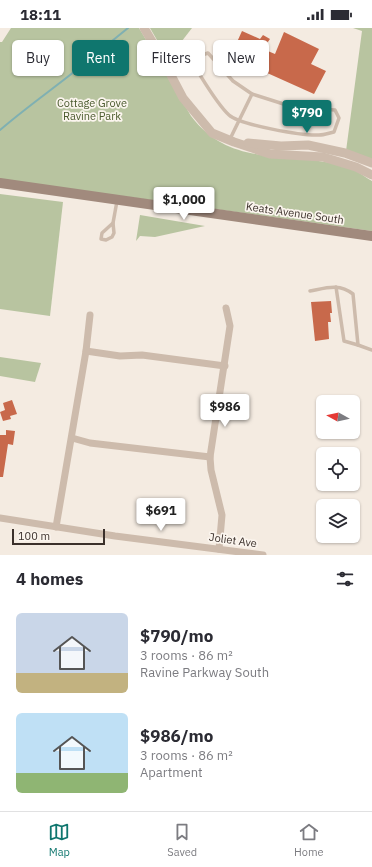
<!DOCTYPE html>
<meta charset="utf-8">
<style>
body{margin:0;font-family:"IBM Plex Sans",sans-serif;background:#f7f7f7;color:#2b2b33;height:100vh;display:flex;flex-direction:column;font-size:15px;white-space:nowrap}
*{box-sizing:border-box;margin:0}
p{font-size:13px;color:#7c7c81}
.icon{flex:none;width:22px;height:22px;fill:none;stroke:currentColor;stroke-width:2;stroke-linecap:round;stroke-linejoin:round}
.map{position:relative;height:527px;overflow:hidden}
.panel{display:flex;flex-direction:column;background:#fff;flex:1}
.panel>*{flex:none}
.guide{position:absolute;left:12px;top:12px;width:348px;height:36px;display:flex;gap:8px}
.needle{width:26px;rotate:278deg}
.fabs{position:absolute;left:316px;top:367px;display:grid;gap:8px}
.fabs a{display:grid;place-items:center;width:44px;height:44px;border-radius:6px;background:#fff;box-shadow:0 1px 3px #0004;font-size:20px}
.scale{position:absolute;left:12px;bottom:10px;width:93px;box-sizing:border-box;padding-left:4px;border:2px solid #3b302b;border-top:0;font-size:11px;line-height:14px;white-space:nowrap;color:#3b302b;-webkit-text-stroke:3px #fbf5ee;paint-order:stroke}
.price{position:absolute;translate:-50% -34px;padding:0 9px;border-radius:4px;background:#fff;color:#222;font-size:13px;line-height:26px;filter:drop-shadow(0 1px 2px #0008)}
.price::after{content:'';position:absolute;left:50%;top:24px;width:12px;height:9px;margin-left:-6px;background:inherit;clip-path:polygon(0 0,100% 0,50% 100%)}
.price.active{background:#0f766e;color:#fff}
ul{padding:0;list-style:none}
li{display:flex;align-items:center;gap:12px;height:100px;padding:0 16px}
li span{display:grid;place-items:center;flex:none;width:112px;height:80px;border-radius:6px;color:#555}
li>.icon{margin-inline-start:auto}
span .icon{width:48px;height:48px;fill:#fffc;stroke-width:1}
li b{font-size:17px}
h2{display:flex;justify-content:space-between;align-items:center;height:48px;padding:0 16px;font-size:17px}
.tag{padding:0 14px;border-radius:6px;background:#fff;box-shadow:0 1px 3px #0004;font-size:14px;line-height:36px}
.tag.active{background:#0f766e;color:#fff}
.status{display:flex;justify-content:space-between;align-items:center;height:28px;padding:0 20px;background:#fff;direction:ltr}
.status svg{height:11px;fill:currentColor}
.tabs{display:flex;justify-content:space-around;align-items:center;height:56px;border-top:1px solid #e1e1e2;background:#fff;font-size:11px;color:#7c7c81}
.tabs a{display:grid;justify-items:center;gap:2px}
.tabs .active{color:#0f766e}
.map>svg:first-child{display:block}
</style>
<div class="status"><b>18:11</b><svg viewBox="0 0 49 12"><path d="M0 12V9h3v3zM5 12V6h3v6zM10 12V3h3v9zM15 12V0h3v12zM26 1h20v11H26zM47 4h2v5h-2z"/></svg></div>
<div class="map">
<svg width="372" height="527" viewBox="0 0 372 527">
<rect width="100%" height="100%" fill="#f4ebe1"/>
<g fill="#b8c4a0">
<path d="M11,0H139L191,88C227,135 272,125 325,134C331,135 337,135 343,137C353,139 363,148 372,153V203L0,151V14H2Z"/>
<polygon points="150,0 192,0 168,31"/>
<polygon points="353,0 372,0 372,132 346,123 362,3"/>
<polygon points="0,166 63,174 50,288 0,281"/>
<polygon points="140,187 205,198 155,209 140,208 136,213"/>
<polygon points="0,329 41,335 35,354 0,348"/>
</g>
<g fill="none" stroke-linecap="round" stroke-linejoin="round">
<g stroke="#7fb0b2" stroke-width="2">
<polyline points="96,26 128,0"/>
<path d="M0,102C29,77 60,56 90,31"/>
</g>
</g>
<g fill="#c8694b">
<polygon points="242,3 260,11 263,7 270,11 263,21 275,26 284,4 319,21 311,36 326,43 314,66 265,44 228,34"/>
<polygon points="331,273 332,285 330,285 331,294 328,294 329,311 315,313 311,274"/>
<polygon points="12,372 17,386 10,388 11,391 3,393 0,384 5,382 3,375"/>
<polygon points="6,402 15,403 13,417 8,416 3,449 0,449 0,407 6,407"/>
</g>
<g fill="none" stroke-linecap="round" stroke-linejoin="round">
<g stroke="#cdbbac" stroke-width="3.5">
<path d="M171,45L193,36C203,51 216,75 229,87C240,97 303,108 319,107C324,107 329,105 334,104L339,90L335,82L293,79L252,66L233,53L208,25L199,28L193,36"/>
<polyline points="230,111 252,66"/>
<polygon points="113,195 114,205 112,209 106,212 101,211 102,205"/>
<polyline points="113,195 117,173"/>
<polyline points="336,259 344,313 358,317"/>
<path d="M310,263C326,260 339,255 353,266L358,317L372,322"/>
</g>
<g stroke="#cdbbac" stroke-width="7">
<polyline points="86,323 120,328 142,327 225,338"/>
<polyline points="72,410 90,415 210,429"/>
<polyline points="0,490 115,508 263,527"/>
<polyline points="56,499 86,323 90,287"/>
<polyline points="219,521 222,487 211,442 210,429 230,298 226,280"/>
</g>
<g stroke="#cdbbac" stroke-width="9">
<polyline points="144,0 163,32 183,70 212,105 234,114 270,126 323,129 356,139 372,147"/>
<polyline points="248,115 281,118 308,117 345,125 372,135"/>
</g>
<polyline stroke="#a18a7d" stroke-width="10" points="0,155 372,208"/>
</g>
<g text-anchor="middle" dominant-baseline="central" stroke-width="3.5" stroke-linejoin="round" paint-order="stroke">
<g font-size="11" fill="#4a5a2e" stroke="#fbf5ee">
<text x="92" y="75">Cottage Grove<tspan x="92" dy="13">Ravine Park</tspan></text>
</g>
<g font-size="11" fill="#3b302b" stroke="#fbf5ee">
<text transform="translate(295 185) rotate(8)">Keats Avenue South</text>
<text transform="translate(233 512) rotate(8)">Joliet Ave</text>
</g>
</g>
</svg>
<div class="fabs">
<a><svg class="needle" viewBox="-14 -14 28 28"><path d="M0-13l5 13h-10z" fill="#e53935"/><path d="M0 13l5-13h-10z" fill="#7c7c81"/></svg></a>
<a><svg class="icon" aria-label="locate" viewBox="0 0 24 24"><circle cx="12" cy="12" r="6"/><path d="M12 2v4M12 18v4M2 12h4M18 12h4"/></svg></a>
<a><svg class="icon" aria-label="layers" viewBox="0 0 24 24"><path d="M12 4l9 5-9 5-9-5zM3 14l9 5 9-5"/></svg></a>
</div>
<div class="scale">100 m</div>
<b class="price active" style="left:307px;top:106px">$790</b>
<b class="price" style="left:184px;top:193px">$1,000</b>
<b class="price" style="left:225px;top:400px">$986</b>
<b class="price" style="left:161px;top:504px">$691</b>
<div class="guide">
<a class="tag">Buy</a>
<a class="tag active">Rent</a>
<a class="tag">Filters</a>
<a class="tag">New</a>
</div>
</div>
<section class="panel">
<h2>4 homes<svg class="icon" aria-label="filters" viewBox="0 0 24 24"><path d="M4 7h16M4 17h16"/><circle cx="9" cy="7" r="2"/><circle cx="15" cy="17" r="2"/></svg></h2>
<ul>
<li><span style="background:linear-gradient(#c9d6e8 75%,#c2b280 0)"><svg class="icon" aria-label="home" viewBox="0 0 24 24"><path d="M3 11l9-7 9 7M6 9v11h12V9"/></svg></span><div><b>$790/mo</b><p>3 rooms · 86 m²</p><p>Ravine Parkway South</p></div></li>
<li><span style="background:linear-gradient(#bfe0f5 75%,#8fb573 0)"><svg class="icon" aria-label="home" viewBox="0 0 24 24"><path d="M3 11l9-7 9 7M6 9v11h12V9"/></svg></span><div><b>$986/mo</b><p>3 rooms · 86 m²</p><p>Apartment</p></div></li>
</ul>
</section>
<nav class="tabs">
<a class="active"><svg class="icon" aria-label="map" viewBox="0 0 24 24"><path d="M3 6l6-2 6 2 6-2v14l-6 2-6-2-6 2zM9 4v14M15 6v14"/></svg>Map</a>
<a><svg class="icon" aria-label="saved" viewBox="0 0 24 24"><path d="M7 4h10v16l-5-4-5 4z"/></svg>Saved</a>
<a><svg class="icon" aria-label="home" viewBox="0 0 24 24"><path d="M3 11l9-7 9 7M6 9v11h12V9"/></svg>Home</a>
</nav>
